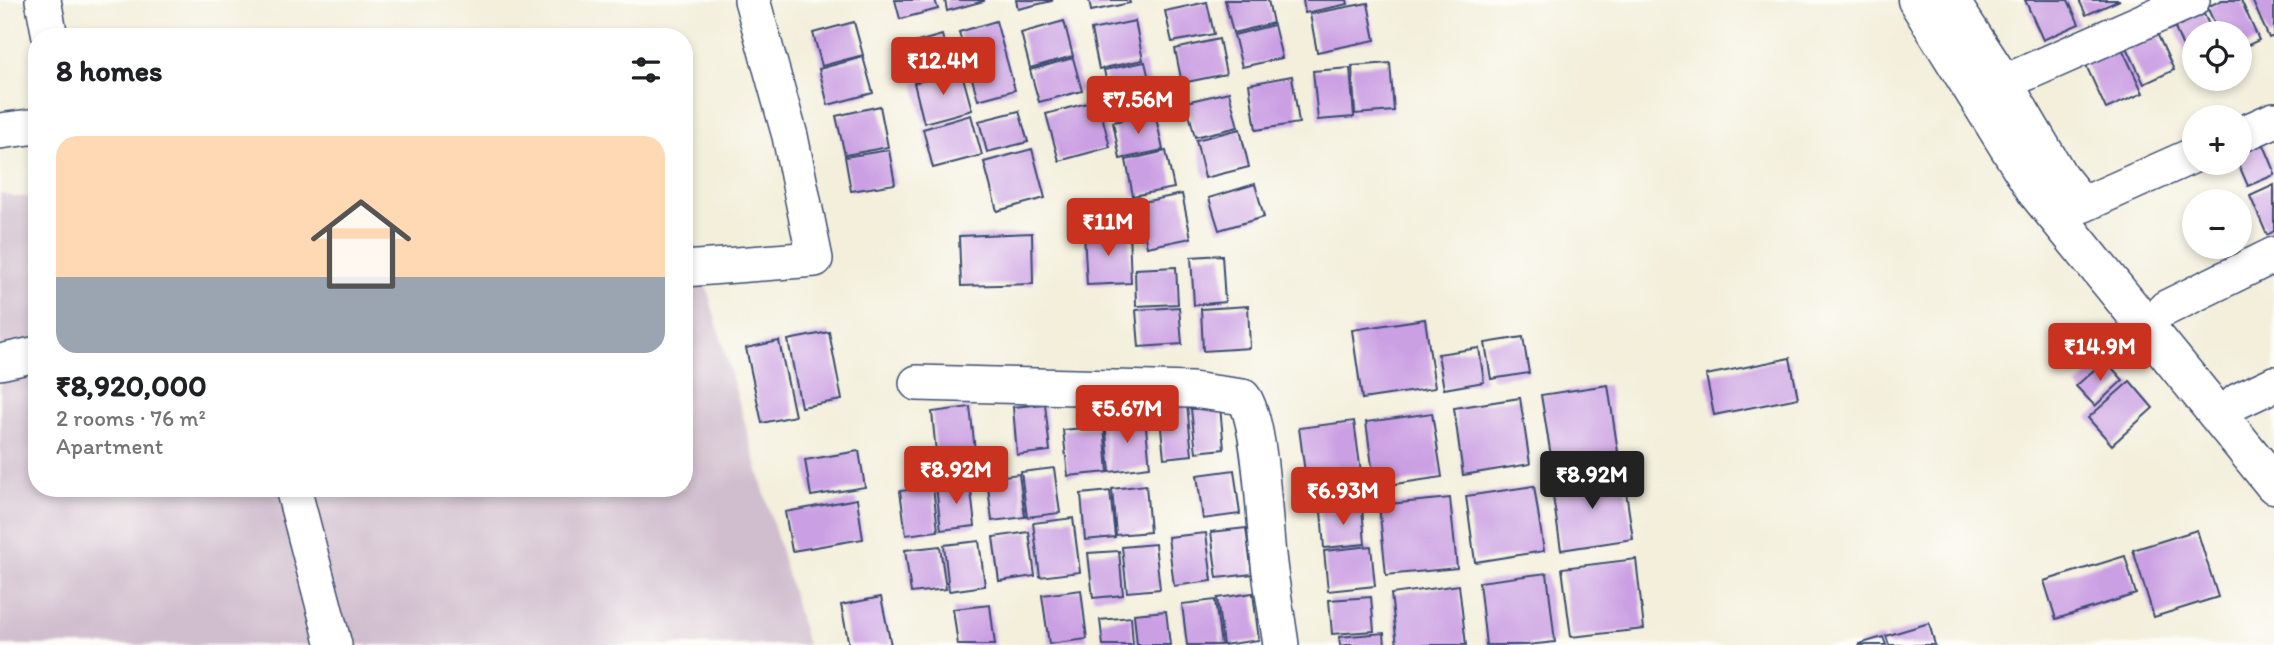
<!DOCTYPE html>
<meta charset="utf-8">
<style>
body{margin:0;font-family:Itim,sans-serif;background:#f6f6f6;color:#202124;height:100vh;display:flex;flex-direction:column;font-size:26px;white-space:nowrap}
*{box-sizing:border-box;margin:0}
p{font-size:23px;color:#757577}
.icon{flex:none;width:38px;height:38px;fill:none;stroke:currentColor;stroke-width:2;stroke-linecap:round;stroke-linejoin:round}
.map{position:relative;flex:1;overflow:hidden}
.panel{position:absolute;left:28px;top:28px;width:665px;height:469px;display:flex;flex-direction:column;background:#fff;border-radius:28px;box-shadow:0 4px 10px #0003}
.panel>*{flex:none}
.tools{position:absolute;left:2182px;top:21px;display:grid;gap:14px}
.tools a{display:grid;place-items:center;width:70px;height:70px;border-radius:50%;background:#fff;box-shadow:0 4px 10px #0003;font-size:35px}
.price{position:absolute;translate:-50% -60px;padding:0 16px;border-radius:7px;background:#c8321e;color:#fff;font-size:23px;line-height:46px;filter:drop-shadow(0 2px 4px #0008)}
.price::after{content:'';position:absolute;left:50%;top:42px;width:21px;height:16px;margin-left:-10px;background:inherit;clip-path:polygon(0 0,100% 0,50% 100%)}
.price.selected{background:#222;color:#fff}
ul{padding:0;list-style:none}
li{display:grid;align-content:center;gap:14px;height:371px;padding:0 28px}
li+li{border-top:2px solid #e0e0e0}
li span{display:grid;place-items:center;height:217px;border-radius:21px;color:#555}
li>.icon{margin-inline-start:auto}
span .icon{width:126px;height:126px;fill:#fffc;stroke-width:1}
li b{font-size:30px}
h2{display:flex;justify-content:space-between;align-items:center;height:84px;padding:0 28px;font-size:30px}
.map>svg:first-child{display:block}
</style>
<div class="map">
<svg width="2274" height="645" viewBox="0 0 2274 645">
<rect width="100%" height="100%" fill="#fdfcf7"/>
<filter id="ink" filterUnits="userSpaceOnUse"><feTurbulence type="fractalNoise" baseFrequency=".0143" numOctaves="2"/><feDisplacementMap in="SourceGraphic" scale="14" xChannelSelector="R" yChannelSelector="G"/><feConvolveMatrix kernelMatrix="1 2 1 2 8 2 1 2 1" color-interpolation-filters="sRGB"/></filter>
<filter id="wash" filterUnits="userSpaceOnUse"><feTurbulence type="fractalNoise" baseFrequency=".00686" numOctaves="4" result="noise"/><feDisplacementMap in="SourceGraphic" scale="28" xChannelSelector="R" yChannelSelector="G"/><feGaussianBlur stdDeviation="1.57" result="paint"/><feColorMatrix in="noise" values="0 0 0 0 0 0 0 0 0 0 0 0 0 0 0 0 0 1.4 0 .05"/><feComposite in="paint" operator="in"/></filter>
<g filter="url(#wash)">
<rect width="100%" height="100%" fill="#f3efdb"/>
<polygon fill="#d0bdce" points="0,193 15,197 37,197 37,488 684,488 684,206 807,645 0,645"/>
<g id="blocks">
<g fill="#ca9fe3">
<polygon points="895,0 935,0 938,9 900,19"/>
<polygon points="945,0 984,0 984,1 947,11"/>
<polygon points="1016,0 1052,0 1052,1 1018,9"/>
<polygon points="1089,0 1129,0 1130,3 1091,11"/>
<polygon points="1225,0 1268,0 1273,23 1233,33"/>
<polygon points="1303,0 1347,0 1348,4 1305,13"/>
<polygon points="2025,0 2068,0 2079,24 2043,40"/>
<polygon points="2079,0 2120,0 2086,15"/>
<polygon points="2222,0 2241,0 2259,40 2240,49 2240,33 2219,33 2207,7"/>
<polygon points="2252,0 2274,0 2274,36 2269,38"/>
<polygon points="1207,2 1214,34 1172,42 1165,11"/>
<polygon points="1368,3 1375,40 1317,52 1310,14"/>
<polygon points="2202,10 2213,33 2194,33 2194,72 2173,24"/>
<polygon points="996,21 1015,90 978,100 959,32"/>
<polygon points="1064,21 1073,56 1030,68 1021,33"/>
<polygon points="1135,21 1143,60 1099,69 1091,30"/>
<polygon points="854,22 863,55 822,66 813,33"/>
<polygon points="1274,25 1282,58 1242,67 1234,35"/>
<polygon points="2155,29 2174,70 2144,84 2125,43"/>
<polygon points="942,35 950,66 908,78 900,47"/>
<polygon points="1219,39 1226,74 1182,83 1175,49"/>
<polygon points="2120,44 2143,93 2106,109 2084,61"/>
<polygon points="863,57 873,93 828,105 819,69"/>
<polygon points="1073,58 1082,91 1039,102 1030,70"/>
<polygon points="1145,62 1153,96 1112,105 1104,70"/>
<polygon points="1390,63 1394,111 1355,114 1352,66"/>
<polygon points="1350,68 1354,117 1318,120 1313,71"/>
<polygon points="961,70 972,110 924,123 914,83"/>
<polygon points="1292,76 1299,123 1256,130 1249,84"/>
<polygon points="1229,92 1238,127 1195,137 1186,102"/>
<polygon points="1098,100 1110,147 1059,161 1046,114"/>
<polygon points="880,106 888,147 845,155 836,116"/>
<polygon points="1019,111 1028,142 987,152 979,121"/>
<polygon points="1155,113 1163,150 1120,159 1113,122"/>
<polygon points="971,115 982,155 933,168 923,129"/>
<polygon points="1240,129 1249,167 1205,178 1196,140"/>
<polygon points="2259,133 2274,169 2274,175 2248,186 2238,163 2240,163 2240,142"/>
<polygon points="1032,149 1045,198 997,211 984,162"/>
<polygon points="889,150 895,184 851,191 845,157"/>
<polygon points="1166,151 1174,188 1133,196 1126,160"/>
<polygon points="1255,184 1264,217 1219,230 1209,198"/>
<polygon points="2274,185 2274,231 2267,235 2250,196"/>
<polygon points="1182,194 1191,238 1147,247 1138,203"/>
<polygon points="1129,231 1131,283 1087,285 1084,233"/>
<polygon points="1032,233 1033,284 961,286 959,236"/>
<polygon points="1222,255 1225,302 1194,305 1191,257"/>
<polygon points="1176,267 1178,304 1136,306 1135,269"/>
<polygon points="1248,306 1250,348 1203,351 1201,309"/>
<polygon points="1179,307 1182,344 1139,347 1136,310"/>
<polygon points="1425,319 1435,388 1362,399 1352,330"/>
<polygon points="829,332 842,400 801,407 788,340"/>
<polygon points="1523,337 1529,373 1491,379 1485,343"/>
<polygon points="779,341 795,416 762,423 746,348"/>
<polygon points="1479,348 1484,382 1444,389 1438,354"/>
<polygon points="1790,358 1798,398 1714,415 1706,375"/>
<polygon points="2105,360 2123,380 2095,406 2076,386"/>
<polygon points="2130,381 2153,408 2112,445 2088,418"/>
<polygon points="1608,385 1618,452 1552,462 1541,395"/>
<polygon points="1520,398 1530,464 1463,475 1454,408"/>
<polygon points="1045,404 1050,451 1017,455 1013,407"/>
<polygon points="1187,405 1192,455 1164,458 1159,408"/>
<polygon points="970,407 976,459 937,463 932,412"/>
<polygon points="1220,407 1224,449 1196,452 1191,409"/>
<polygon points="1432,413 1442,477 1375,487 1366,422"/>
<polygon points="1145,418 1150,467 1110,472 1105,422"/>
<polygon points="1354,421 1365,502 1310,510 1299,428"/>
<polygon points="1104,426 1108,472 1068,476 1063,430"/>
<polygon points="859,451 865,487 811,496 805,460"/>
<polygon points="1054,468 1060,513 1027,517 1021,472"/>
<polygon points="1234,470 1240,514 1203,519 1197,475"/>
<polygon points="1623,472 1633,539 1561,550 1551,483"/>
<polygon points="1019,474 1025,517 992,521 987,478"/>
<polygon points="970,482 975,526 941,530 936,486"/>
<polygon points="1146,485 1150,532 1116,535 1112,489"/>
<polygon points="1534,486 1544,551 1475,562 1466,496"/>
<polygon points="933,487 938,531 906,535 900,491"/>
<polygon points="1110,491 1115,537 1085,540 1081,494"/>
<polygon points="1450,498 1457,568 1386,575 1379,505"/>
<polygon points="857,499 863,539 792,551 785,512"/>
<polygon points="1362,507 1365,544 1324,548 1321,511"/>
<polygon points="1073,518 1080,572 1040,577 1033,523"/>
<polygon points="1246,528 1252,574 1217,578 1211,532"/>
<polygon points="2197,530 2218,597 2154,617 2133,550"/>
<polygon points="1029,532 1035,576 999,581 993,537"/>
<polygon points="1206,533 1212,581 1174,586 1168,537"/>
<polygon points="979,541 985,586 949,591 944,545"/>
<polygon points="1155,544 1160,589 1127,592 1122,547"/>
<polygon points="940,546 946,589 911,593 905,550"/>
<polygon points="1371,546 1375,586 1328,591 1324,551"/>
<polygon points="1119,551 1123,595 1093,598 1088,553"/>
<polygon points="2125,556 2136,594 2056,619 2044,581"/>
<polygon points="1636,559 1644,629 1571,637 1562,568"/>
<polygon points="1547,573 1555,642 1527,645 1486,645 1479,582"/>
<polygon points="1459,585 1466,645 1397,645 1391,594"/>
<polygon points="1081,590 1087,639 1049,644 1042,595"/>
<polygon points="1253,593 1259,640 1223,645 1217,598"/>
<polygon points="881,597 891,645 849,645 841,605"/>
<polygon points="1371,597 1374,631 1332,634 1329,600"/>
<polygon points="1215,600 1221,645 1187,645 1182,604"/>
<polygon points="990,605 995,645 958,645 953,609"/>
<polygon points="1166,611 1170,645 1137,645 1134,614"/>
<polygon points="1131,617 1133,645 1103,645 1100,620"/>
<polygon points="1929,623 1935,645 1889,645 1886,636"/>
<polygon points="1384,633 1385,645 1340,645 1339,637"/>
<polygon points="1883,637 1886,645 1859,645 1859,644"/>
</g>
</g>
</g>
<g filter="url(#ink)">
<use href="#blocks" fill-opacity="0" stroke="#3b4c71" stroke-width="2"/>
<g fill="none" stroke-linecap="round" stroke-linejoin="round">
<g stroke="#3b4c71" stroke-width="38">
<g id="minor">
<polyline points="43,0 50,37"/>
<polyline points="2003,83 2192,0"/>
<polyline points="0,131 37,126"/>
<polyline points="2240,135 2274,120"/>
<polyline points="2082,205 2194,155"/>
<polyline points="684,269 815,259 790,136 752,0"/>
<polyline points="2166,308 2274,255"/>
<polyline points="0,362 37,354"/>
<path d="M917,383L1192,390L1243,397C1261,420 1264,521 1268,555C1271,585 1277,615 1281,645"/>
<polyline points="2238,401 2274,384"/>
<polyline points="293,488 334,645"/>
</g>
</g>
<g stroke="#3b4c71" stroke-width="41">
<g id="major">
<polyline points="1917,0 2036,191 2274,484"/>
<polyline points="1949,0 2003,83 2058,176 2074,196"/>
</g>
</g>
<use href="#minor" stroke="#fff" stroke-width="35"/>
<use href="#major" stroke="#fff" stroke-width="38"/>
</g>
</g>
</svg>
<div class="tools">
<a><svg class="icon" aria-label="locate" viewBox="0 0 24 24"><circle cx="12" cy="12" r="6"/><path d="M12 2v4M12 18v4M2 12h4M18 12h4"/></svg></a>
<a>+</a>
<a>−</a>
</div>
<b class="price" style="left:943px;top:97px">₹12.4M</b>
<b class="price" style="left:1138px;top:136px">₹7.56M</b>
<b class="price" style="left:1108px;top:258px">₹11M</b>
<b class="price" style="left:2100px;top:383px">₹14.9M</b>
<b class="price" style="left:1127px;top:445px">₹5.67M</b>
<b class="price" style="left:956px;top:506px">₹8.92M</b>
<b class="price selected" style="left:1592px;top:511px">₹8.92M</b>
<b class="price" style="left:1343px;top:527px">₹6.93M</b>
<section class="panel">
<h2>8 homes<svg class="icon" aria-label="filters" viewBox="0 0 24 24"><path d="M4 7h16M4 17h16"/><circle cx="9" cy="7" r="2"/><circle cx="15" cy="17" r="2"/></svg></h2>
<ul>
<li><span style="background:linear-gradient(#ffd9b3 65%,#9aa5b1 0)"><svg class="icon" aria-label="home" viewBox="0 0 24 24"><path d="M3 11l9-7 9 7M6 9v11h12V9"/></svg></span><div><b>₹8,920,000</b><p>2 rooms · 76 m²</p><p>Apartment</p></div></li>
</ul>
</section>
</div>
